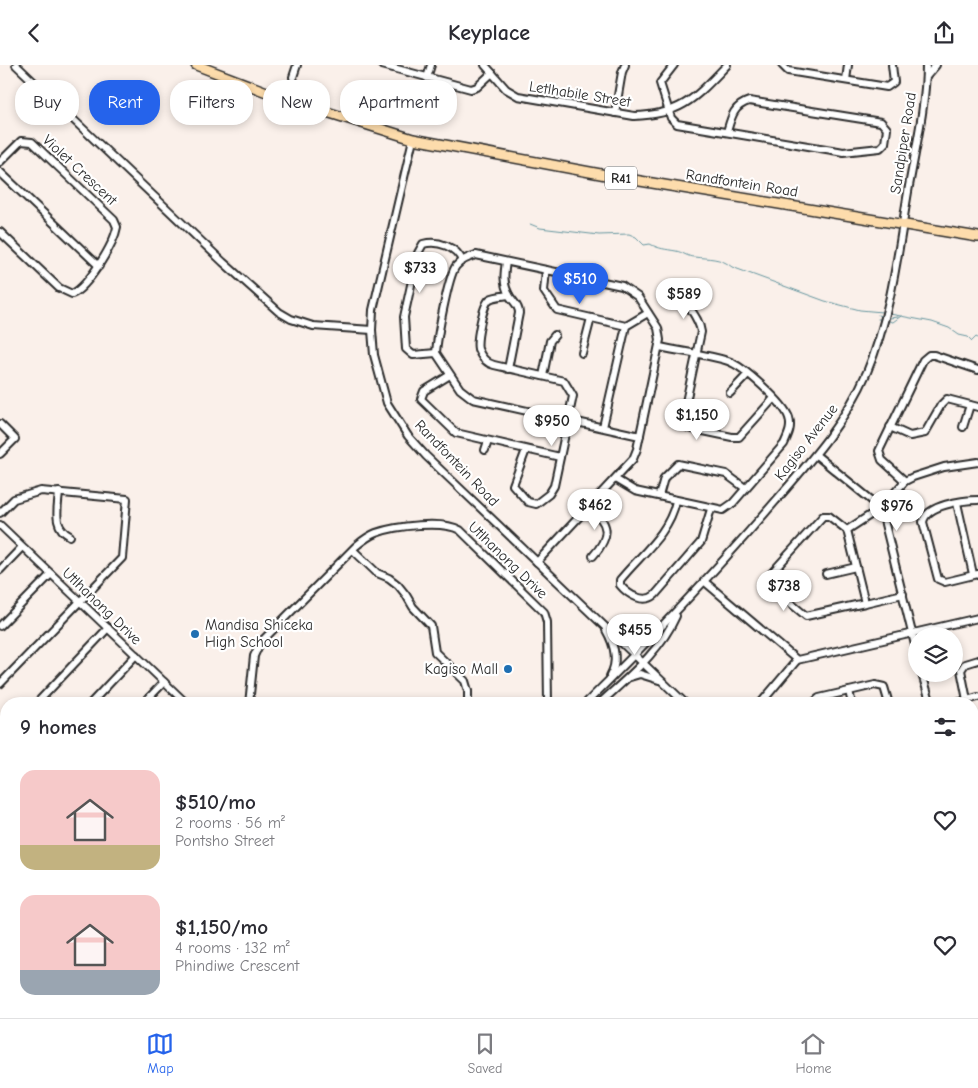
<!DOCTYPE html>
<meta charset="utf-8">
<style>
body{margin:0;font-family:"Comic Neue",sans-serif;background:#f2f2f3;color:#2b2b33;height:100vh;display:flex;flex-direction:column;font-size:19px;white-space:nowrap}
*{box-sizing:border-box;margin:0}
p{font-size:16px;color:#7c7c81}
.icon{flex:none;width:28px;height:28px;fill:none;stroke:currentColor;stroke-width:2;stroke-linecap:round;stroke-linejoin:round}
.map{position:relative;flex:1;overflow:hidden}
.side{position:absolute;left:0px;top:632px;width:979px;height:321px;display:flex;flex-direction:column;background:#fff;border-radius:20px 20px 0 0;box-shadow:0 2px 8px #0003}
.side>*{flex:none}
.banner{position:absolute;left:15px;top:15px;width:500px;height:45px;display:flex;gap:10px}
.tools{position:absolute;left:908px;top:562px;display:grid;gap:10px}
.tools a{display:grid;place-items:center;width:55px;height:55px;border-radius:50%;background:#fff;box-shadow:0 2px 8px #0003;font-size:25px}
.price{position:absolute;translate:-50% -42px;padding:0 11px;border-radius:18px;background:#fff;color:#222;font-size:16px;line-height:32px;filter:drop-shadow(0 1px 2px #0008)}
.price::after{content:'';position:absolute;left:50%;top:30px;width:15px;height:11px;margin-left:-8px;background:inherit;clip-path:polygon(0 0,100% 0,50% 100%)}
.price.current{background:#2563eb;color:#fff}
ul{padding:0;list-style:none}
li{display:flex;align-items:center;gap:15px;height:125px;padding:0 20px}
li span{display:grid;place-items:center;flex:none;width:140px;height:100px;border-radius:15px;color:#555}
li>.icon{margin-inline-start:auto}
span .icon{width:60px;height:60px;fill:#fffc;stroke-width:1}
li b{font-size:21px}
h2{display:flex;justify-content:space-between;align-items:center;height:60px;padding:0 20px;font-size:21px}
.tag{padding:0 18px;border-radius:20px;background:#fff;box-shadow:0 2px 8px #0003;font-size:18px;line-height:45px}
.tag.current{background:#2563eb;color:#fff}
header{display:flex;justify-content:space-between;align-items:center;height:65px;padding:0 20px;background:#fff;font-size:22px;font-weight:800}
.menu{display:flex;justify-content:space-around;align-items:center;height:70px;border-top:1px solid #e1e1e2;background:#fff;font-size:14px;color:#7c7c81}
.menu a{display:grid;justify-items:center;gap:2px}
.menu .current{color:#2563eb}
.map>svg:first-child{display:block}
</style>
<header><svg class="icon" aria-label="back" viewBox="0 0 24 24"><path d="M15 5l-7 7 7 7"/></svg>Keyplace<svg class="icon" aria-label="share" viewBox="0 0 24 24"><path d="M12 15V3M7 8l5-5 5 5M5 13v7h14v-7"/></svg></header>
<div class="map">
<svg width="978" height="953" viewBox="0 0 978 953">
<rect width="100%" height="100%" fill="#faf0ea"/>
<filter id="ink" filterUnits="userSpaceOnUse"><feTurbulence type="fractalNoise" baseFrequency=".02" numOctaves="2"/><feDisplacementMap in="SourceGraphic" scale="10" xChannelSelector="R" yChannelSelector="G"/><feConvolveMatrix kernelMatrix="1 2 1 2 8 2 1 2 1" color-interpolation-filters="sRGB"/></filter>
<g filter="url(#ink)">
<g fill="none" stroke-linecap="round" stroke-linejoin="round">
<g stroke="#66969f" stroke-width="1">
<path d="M530,159L540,163L599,170L629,169L636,172L644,180L650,179C659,184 665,184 676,186C682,187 688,192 694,192C709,194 720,192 732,202L825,236L860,245L882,247"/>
<polyline points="890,249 932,257 949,263 959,270 968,272 972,276 976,272 978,273"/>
<polyline points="878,250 881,251"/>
<polyline points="890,253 898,252"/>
<polyline points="878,254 881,254"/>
<polyline points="889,256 893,257 901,251"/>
</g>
<g stroke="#2b2b2b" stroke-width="10">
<g id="minor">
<polyline points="16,0 223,197 279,247 291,254 313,261 372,265"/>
<polyline points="297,0 293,12 298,38"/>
<polyline points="382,0 471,24 477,22 492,8"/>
<path d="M485,0L506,24L518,31L634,51C682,50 696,32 727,0"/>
<path d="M674,0L660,18L671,53L677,59L838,86L843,87L880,83L885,78L887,64L881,57L749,36C733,41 731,53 727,67"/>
<polyline points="782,0 788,6 887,22 894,17 892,0"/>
<polyline points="926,12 936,0"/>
<polyline points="427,13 431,0"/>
<polyline points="846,15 848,0"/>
<polyline points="615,48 622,7 625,0"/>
<polyline points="413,74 373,245 372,265 374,290 387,338 408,371 426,391 686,639"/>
<path d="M0,97L21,76L32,77L114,155L117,162C114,179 88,222 72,229L59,223L0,167"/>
<polyline points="0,107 99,201"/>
<path d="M506,197C504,209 503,219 509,230C513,237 519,240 519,248L508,304"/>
<polyline points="546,205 544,226 557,245 626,261"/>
<path d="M680,222C683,239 699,250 701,267L683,351L684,359L689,363L732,372H739L774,333"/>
<path d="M509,230C504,231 495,231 490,234C483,238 476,276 478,284C481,292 486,298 494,300L564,316L573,331L554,421L549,429L536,439L528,437L513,420L526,385"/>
<path d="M436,288L413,290L406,284L404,252L418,188L423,179C438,175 457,182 462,196"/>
<polyline points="582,288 591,253"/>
<polyline points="450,310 424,326 421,334 456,368 560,392"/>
<polyline points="543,311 550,276 555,270"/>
<polyline points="730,328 747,310"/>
<polyline points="0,359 15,374 0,389"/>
<polyline points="603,362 626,261 648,248"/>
<polyline points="890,362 910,371 925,368 941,340 947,334 978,342"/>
<polyline points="963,362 970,340"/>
<polyline points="485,385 488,376"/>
<polyline points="816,390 881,443 916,584"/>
<path d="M615,414L635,426L723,445L733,438L784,379C788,370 792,363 789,353C785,339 743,301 728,296C706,289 682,287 660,282"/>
<polyline points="905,416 882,395 879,386 923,295 929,290 934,290 978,305"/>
<path d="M59,427C58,444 52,462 70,471"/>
<polyline points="659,431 664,413 678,399 726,409 745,423"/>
<path d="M978,435C963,435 926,440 923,457L938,514L945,517L978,509"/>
<path d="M676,436C669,469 641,489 620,515V520C628,530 644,539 655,530L701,477L711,444"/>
<polyline points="957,438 973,509"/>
<path d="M589,442C610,458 611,471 593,491"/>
<polyline points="0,448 14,434 41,426 127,434 122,493 0,619"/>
<polygon points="823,451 829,451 847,465 865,538 806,551 770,521 768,512"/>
<polyline points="0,460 187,639"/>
<polyline points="847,465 881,443 905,416 913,412 944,402 978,397"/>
<polyline points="353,485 377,508 389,513 398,520 406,530 413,542 431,561 435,587 465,616 468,626 468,639"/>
<path d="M537,497L633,394L637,384L660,275L658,263L638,232L622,221L476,190C469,192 461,195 456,201C448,211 437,274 436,288L460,324L473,334L640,371"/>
<polyline points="0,505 22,482"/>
<polyline points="826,509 856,502"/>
<polyline points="705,517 797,595 978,553"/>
<polyline points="865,538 903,529"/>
<polyline points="0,561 51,509"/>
<path d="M606,565C614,579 619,596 610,611"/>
<polyline points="623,577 636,580 647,576"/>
<polyline points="922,609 931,639"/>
<polyline points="630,612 640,609 659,615"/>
<polyline points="849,626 852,639"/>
<polyline points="967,635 961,605 965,599 978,595"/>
<polyline points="36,639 108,563"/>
<polyline points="90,639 136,590"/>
<polyline points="143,639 164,617"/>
<path d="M249,639L254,591L260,578L356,481C362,476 368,471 376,468C395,461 443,455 460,465L544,547L547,557L548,639"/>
<path d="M585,639C648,577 708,514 766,447C804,403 844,361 867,307C891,250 898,187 908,127C915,85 926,42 926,0"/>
<path d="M599,639C628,612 660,587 676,551"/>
<polyline points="760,639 797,595"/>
<polyline points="812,639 819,633 875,620 884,622 889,639"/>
<polyline points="953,639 978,632"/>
<polyline points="0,659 6,665"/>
<polyline points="972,681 978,676"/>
<polyline points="972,684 978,689"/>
<polyline points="0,713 6,719"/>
<polyline points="972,737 978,731"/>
<polyline points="972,787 978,792"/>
<polyline points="972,838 978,843"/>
<polyline points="0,843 6,853"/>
<polyline points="972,912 978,917"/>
<polyline points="0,914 6,923"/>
<polyline points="23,948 27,953"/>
<polyline points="397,948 403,953"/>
<polyline points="456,948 461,953"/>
<polyline points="512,948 517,953"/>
<polyline points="580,948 582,953"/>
<polyline points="635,948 641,953"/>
<polyline points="697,948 703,953"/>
<polyline points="818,948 824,953"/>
<polyline points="880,948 886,953"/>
<polyline points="65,953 74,948"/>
<polyline points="136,953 144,948"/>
<polyline points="212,953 220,948"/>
<polyline points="292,953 300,948"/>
<polyline points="361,953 369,948"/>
<polyline points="429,953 434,948"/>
<polyline points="529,953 533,948"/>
<polyline points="737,953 740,948"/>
<polyline points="777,953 777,948"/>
<polyline points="926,953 930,948"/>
</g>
</g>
<g stroke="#2b2b2b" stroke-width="12">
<polyline id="major" points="196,0 285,34 413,74 622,113 978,172"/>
</g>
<use href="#minor" stroke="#fff" stroke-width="6"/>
<use href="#major" stroke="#fddcac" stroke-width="9"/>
</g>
</g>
<g fill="#1f6fb2" stroke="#fff" stroke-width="2">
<circle cx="195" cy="569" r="5"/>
<circle cx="508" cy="604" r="5"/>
</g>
<g text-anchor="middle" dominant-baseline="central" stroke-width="4.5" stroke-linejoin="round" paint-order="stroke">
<rect fill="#fff" stroke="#6b6b6b" stroke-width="1" x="605" y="101.5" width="32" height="23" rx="4"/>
<g font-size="14" font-weight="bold" fill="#2b2b2b">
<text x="621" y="113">R41</text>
</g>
<g font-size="15" fill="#2b2b2b" stroke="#fff">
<text transform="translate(580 29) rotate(9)">Letlhabile Street</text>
<text transform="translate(903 78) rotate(-81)">Sandpiper Road</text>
<text transform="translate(80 105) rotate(43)">Violet Crescent</text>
<text transform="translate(742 118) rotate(9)">Randfontein Road</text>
<text transform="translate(806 377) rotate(-52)">Kagiso Avenue</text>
<text transform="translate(457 398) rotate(46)">Randfontein Road</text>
<text transform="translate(508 495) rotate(44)">Utlhanong Drive</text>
<text transform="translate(102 541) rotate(44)">Utlhanong Drive</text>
</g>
<g font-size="15" fill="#2b2b2b" stroke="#fff" text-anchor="start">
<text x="205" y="560">Mandisa Shiceka<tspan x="205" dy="17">High School</tspan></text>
<text x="498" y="604" text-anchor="end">Kagiso Mall</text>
</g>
</g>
</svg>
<div class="tools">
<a><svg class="icon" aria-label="layers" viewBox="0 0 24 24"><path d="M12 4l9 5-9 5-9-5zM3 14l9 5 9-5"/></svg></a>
</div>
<b class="price" style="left:420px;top:229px">$733</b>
<b class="price current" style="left:580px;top:240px">$510</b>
<b class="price" style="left:684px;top:255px">$589</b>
<b class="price" style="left:697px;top:376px">$1,150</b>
<b class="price" style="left:552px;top:382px">$950</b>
<b class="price" style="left:595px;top:466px">$462</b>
<b class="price" style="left:897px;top:467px">$976</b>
<b class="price" style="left:784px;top:547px">$738</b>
<b class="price" style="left:635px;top:591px">$455</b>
<div class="banner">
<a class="tag">Buy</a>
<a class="tag current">Rent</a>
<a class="tag">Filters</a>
<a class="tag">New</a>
<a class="tag">Apartment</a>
</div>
<section class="side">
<h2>9 homes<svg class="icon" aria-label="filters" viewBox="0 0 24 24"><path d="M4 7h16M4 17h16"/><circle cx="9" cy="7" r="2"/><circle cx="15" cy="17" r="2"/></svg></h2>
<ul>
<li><span style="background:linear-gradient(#f6c9c9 75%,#c2b280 0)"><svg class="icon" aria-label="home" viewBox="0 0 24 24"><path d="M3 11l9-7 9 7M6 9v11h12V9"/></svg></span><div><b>$510/mo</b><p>2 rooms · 56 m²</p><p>Pontsho Street</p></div><svg class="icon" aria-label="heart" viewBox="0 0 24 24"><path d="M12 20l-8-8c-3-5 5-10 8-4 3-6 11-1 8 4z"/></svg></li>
<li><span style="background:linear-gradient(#f6c9c9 75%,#9aa5b1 0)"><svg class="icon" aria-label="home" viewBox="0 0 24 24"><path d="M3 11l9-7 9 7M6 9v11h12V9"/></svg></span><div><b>$1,150/mo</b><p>4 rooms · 132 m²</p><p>Phindiwe Crescent</p></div><svg class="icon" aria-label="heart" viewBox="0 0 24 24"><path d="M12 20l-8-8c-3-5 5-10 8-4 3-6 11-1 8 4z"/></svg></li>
</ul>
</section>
</div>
<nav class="menu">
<a class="current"><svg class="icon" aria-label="map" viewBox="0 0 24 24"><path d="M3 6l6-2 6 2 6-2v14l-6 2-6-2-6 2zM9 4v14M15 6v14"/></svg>Map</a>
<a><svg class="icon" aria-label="saved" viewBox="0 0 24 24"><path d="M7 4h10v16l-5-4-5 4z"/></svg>Saved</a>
<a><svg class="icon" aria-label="home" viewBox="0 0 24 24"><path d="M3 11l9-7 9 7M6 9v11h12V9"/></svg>Home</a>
</nav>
